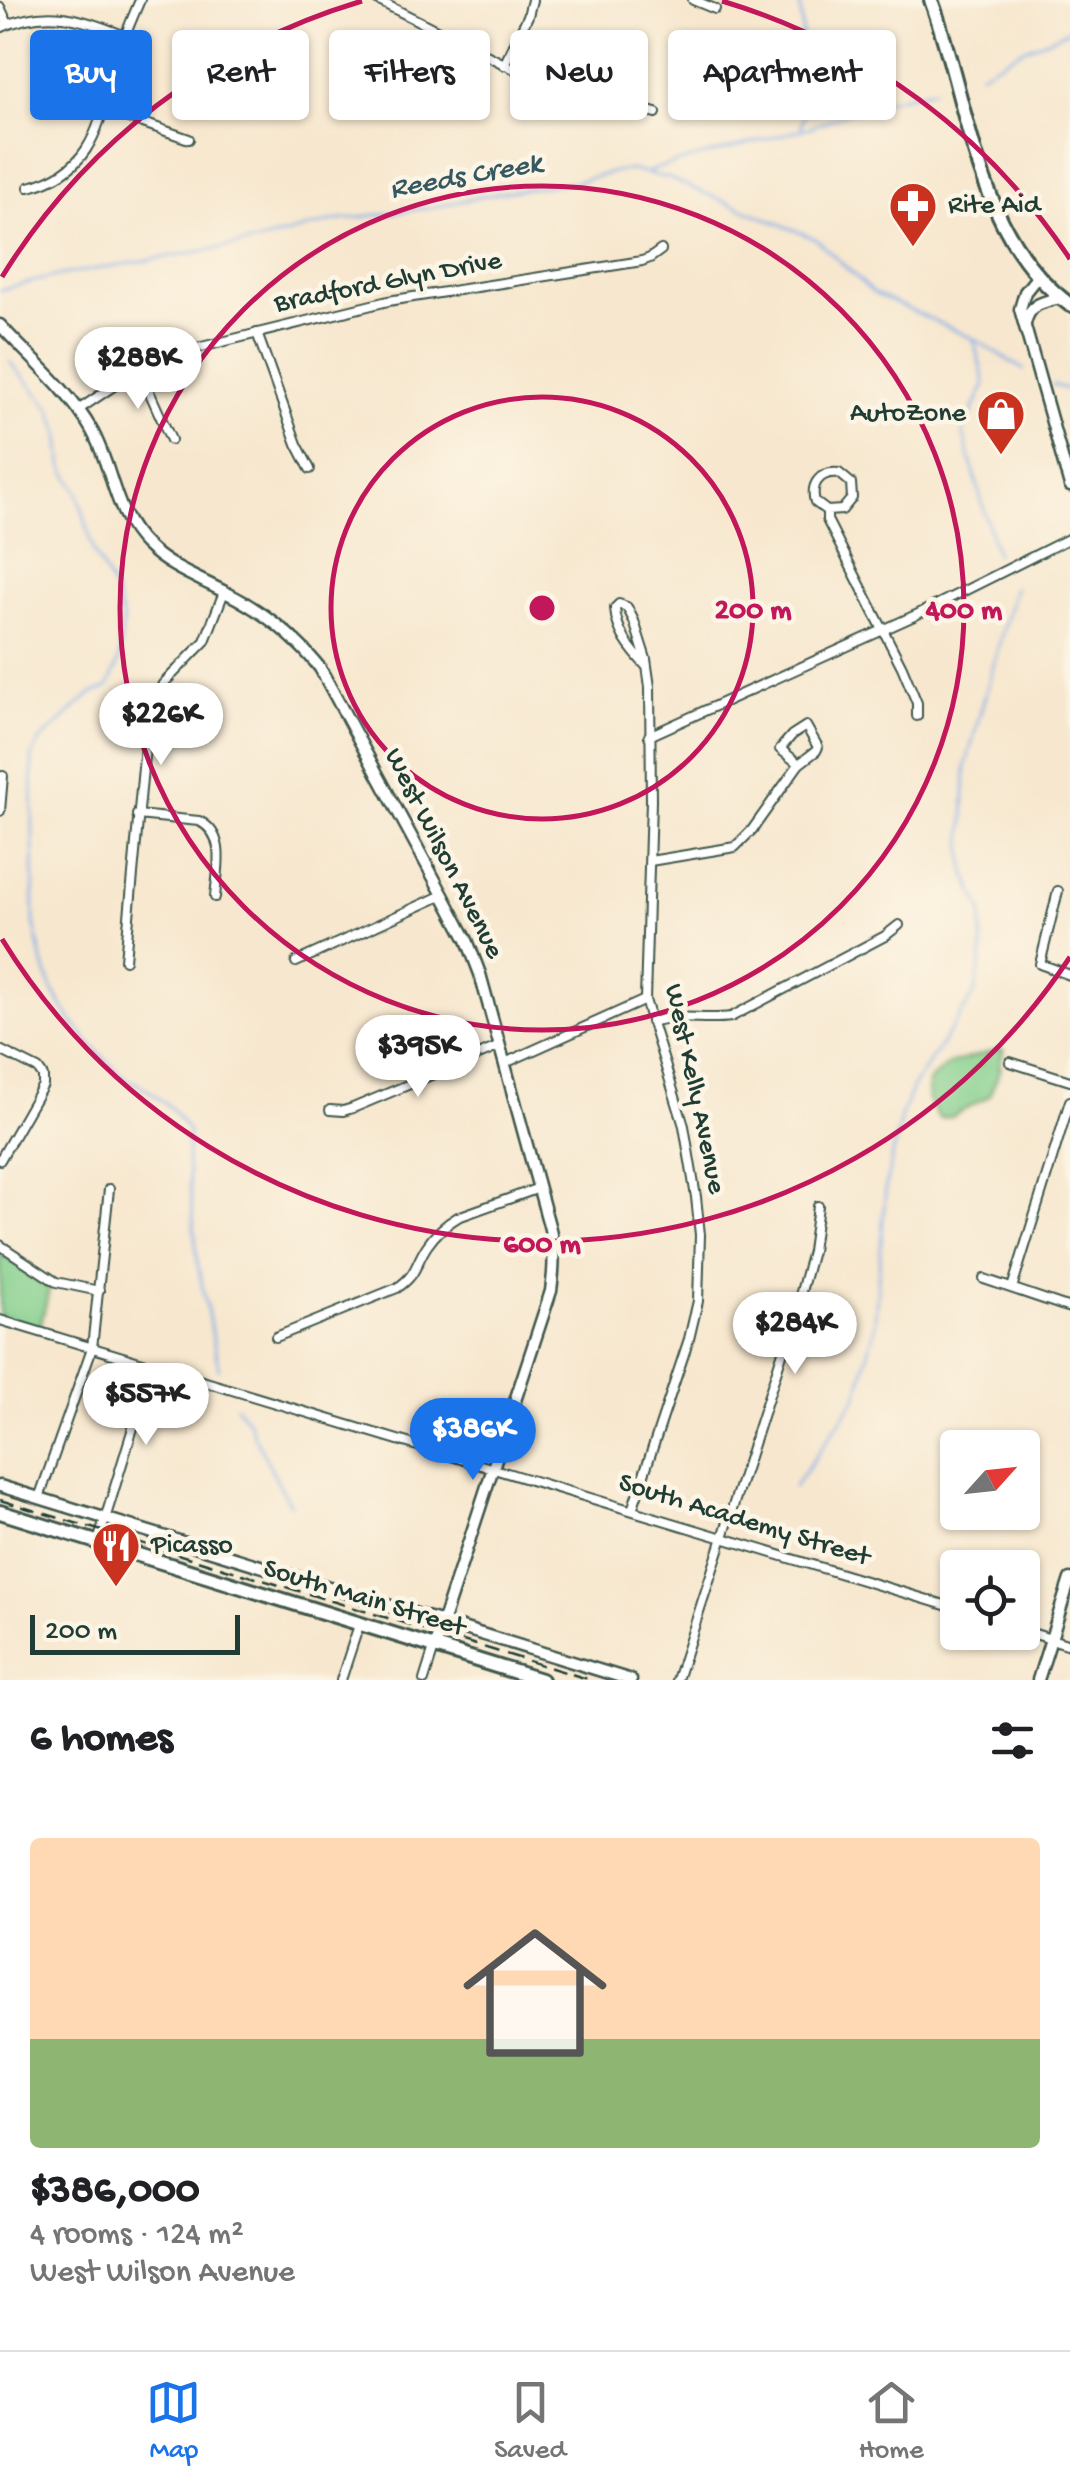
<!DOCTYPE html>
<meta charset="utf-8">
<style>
body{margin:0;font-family:"Gochi Hand",sans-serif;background:#f2f2f2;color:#202124;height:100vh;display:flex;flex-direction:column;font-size:38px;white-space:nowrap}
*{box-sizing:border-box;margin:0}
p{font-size:32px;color:#757577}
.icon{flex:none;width:55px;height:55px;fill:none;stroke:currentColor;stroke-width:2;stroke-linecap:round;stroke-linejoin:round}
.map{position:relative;height:1680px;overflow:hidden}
.details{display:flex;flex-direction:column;background:#fff;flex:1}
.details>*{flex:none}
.hud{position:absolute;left:30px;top:30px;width:1010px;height:90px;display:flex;gap:20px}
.needle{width:65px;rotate:63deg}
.buttons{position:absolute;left:940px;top:1430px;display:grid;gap:20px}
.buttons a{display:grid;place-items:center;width:100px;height:100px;border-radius:10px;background:#fff;box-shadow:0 2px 8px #0004;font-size:50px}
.scale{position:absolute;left:30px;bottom:25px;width:210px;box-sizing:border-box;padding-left:10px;border:5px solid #1f3d34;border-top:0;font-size:28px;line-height:35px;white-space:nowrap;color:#1f3d34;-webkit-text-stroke:8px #fcf5e5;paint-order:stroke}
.price{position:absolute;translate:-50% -85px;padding:0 22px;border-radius:35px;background:#fff;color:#222;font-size:32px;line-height:65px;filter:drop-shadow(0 2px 5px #0008)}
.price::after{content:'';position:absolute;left:50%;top:60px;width:30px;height:22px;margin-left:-15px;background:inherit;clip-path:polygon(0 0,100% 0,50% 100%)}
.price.on{background:#1a73e8;color:#fff}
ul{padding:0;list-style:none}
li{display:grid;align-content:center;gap:20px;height:530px;padding:0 30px}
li+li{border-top:2px solid #e0e0e0}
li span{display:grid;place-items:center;height:310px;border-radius:10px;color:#555}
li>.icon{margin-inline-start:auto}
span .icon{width:180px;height:180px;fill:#fffc;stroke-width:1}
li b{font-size:42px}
h2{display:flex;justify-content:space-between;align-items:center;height:120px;padding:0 30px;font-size:42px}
.chip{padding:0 35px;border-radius:10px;background:#fff;box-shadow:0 2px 8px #0004;font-size:35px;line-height:90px}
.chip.on{background:#1a73e8;color:#fff}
.dock{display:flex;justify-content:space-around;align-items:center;height:140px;border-top:2px solid #e0e0e0;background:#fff;font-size:28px;color:#757577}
.dock a{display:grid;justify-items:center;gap:5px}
.dock .on{color:#1a73e8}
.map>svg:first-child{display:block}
</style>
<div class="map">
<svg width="1070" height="1680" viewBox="0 0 1070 1680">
<rect width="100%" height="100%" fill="#fcf5e5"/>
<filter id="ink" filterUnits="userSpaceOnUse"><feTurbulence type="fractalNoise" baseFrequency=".01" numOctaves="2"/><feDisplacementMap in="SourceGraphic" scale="20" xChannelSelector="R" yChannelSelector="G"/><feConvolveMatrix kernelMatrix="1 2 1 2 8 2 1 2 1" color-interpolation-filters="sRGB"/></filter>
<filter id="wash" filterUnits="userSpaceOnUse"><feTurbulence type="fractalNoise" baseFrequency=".0048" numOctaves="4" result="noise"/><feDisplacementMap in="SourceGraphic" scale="40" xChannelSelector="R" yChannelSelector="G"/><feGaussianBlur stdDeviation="2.25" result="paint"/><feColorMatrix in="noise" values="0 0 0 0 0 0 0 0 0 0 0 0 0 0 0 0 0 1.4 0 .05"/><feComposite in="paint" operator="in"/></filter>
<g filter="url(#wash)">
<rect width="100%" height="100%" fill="#f7e7ce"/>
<g fill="#84cf8d" stroke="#528660" stroke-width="2.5">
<polygon points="997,1050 1004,1050 999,1066 1001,1068 989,1096 951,1117 939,1118 928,1101 928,1082 948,1064"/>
<polygon points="0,1254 50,1285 40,1328 0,1316"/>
</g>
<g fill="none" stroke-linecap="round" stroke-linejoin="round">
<g stroke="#7dade8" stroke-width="2.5">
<polyline points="800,0 807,100 801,128"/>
<polyline points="980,73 1020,51 1070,30"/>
<polyline points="648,174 668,178 816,239 873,293 974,339 1024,370"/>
<polyline points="0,290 60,275 256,242 334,221 434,207 498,193 579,181 617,171 631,170 646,173 658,168 811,127 874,103 934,89"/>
<polyline points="974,341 985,384 963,432 996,554"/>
<polyline points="10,362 50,407 60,434 63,466 78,493 94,552 115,593 123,620 119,660 110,683 106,689 92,693 75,708 39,742 32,757 34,922 42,960 52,989 71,1020 92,1046 123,1077 144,1087 170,1107 188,1131 187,1160 198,1265 219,1369"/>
<polyline points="1053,385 1070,390"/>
<polyline points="236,1406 250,1424 251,1430 290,1505"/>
<polyline points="794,1487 857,1397 874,1330 886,1184 901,1117 912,1088 975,993 982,956 982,910 966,875 963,850 966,765 1015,586"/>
</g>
</g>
</g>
<g filter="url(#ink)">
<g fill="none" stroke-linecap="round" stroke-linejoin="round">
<g stroke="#3f564b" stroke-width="12">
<g id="minor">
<polyline points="377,0 526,75 558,87 656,113"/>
<polyline points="693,0 715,9"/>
<polyline points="0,7 8,24"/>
<path d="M0,28C46,6 81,18 125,36"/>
<polyline points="504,65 528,16 532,0"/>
<polyline points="103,109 189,139"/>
<path d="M29,187C98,170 99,118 117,59C123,39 132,19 140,0"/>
<polyline points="257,333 297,444 310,469"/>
<polyline points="139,369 171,440"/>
<polyline points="78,410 139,369 173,354 388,301 642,261 650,258 661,250"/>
<path d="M827,511L842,510L852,498L851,483L839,473C820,471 810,484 815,502L827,511V520L902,667L917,703V716"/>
<polygon points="806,726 818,747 816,751 799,764 780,749 792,735"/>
<polyline points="649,736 916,615 1070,538"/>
<polyline points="0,811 3,776"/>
<path d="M137,815L199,821C228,835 217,871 215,897"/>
<polyline points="650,861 735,847 752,830 799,764"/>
<polyline points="1058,891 1040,964 1070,975"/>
<polyline points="125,960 148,714 163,684 205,641 224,592"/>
<polyline points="296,962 443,895"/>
<path d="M651,1022C680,1013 702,1021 731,1017L885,936L899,925"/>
<polyline points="0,1050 38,1069 43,1076 43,1085 0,1160"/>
<polyline points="1010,1062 1070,1081"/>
<polyline points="505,1063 645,1000"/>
<polyline points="330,1110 343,1111 353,1108 500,1046"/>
<polyline points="0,1245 56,1282 99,1291"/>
<polyline points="984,1279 1070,1308"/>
<polyline points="1012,1288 1070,1101"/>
<polyline points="0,1320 958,1609"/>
<path d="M276,1337L397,1288C417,1275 415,1264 427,1246C435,1234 446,1224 458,1217L539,1188"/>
<polyline points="39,1498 92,1348 109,1189"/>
<path d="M632,1510L689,1339L698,1301L700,1235L696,1197L684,1126L645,1000L651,801L650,687L646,659L634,621L627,607L619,604L615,608C616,632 631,650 647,667"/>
<polyline points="98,1542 152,1366"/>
<polyline points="1022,1630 1070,1645"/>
<polyline points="341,1680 359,1625"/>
<polyline points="424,1680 434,1648"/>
<polyline points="677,1680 795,1314 812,1251 818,1206"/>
</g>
</g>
<g stroke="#3f564b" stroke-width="15">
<g id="tertiary">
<polyline points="1037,277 1025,292 1020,309 1070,486"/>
<path d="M1025,324C1029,304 1042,302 1060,298"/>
<path d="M0,325C30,358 69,390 91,429C113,467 113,513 146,545C168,567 198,578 225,592C263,611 293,634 320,668L443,895L467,940L480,974L550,1229C555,1251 554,1269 551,1291L434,1648"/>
<polyline points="0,1486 631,1680"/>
<polyline points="1038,1680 1070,1579"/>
</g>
</g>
<g stroke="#3f564b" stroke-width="18">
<g id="primary">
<path d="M931,0C970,104 974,234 1070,305"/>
<polyline points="0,1512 541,1680"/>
</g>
</g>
<use href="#minor" stroke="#fff" stroke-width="8"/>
<use href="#tertiary" stroke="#fff" stroke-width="10"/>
<use href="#primary" stroke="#fff" stroke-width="12"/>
<polyline stroke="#1f3d34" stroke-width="2.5" stroke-dasharray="15 8" stroke-linecap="butt" points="0,1500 591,1680"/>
</g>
</g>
<g fill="none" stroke="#c2185b" stroke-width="5">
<circle cx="542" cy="608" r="211"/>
<circle cx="542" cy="608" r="422"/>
<path d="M1070 957A633 633 0 0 1 2 939M2 277A633 633 0 0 1 362 1M722 1A633 633 0 0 1 1070 259"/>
</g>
<defs>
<g id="pharmacy-pin" transform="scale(2.5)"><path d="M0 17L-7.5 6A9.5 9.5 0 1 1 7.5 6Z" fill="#c8321e" stroke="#fcf5e5"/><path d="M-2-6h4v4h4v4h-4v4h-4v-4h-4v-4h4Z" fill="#fff"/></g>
<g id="shop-pin" transform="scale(2.5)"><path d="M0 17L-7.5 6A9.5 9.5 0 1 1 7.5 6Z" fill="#c8321e" stroke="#fcf5e5"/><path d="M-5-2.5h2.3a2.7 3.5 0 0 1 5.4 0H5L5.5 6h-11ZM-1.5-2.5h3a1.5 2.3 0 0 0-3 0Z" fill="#fff"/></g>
<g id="restaurant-pin" transform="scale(2.5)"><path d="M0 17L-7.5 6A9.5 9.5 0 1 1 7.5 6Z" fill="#c8321e" stroke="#fcf5e5"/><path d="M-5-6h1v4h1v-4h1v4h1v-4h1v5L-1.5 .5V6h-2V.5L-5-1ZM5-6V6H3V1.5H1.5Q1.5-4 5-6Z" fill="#fff"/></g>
</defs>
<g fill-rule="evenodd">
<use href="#pharmacy-pin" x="913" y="206"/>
<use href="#shop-pin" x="1001" y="414"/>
<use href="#restaurant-pin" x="116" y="1546"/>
</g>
<g text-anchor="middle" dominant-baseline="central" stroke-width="9" stroke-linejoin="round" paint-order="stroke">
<g font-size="28" fill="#1f3d34" stroke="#fcf5e5" text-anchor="start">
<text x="948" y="206">Rite Aid</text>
<text x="966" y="414" text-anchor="end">AutoZone</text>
<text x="151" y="1546">Picasso</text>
</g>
<g font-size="28" fill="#1f3d34" stroke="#fcf5e5">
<text transform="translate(388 283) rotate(-11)">Bradford Glyn Drive</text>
<text transform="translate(443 854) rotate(63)">West Wilson Avenue</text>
<text transform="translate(694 1089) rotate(78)">West Kelly Avenue</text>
<text transform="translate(744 1521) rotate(17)">South Academy Street</text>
<text transform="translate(364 1599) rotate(17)">South Main Street</text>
</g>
<g font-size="30" font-style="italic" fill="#365961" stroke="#fcf5e5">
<text transform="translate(466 178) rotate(-10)">Reeds Creek</text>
</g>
</g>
<circle cx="542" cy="608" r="15" fill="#c2185b" stroke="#fcf5e5" stroke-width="5"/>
<g font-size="30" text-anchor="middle" font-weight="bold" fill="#c2185b" stroke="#fcf5e5" stroke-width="9" stroke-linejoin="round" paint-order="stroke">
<text x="753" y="618">200 m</text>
<text x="964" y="618">400 m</text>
<text x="542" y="1252">600 m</text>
</g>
</svg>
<div class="buttons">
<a><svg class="needle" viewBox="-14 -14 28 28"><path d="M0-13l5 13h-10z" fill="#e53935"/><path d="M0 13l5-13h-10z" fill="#757577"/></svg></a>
<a><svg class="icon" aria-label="locate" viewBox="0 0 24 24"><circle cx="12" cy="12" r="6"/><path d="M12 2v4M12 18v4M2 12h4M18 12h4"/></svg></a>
</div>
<div class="scale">200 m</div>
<b class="price" style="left:138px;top:412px">$288K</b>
<b class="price" style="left:161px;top:768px">$226K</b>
<b class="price" style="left:418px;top:1100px">$395K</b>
<b class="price" style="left:795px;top:1377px">$284K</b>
<b class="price" style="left:146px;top:1448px">$557K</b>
<b class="price on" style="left:473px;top:1483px">$386K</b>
<div class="hud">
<a class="chip on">Buy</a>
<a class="chip">Rent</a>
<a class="chip">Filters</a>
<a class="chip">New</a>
<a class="chip">Apartment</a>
</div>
</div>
<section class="details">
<h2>6 homes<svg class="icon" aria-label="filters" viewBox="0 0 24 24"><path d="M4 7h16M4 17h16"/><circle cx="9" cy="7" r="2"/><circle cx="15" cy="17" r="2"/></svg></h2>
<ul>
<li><span style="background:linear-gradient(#ffd9b3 65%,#8fb573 0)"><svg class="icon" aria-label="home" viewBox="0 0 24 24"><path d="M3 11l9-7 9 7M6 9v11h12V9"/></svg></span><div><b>$386,000</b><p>4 rooms · 124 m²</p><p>West Wilson Avenue</p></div></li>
</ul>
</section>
<nav class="dock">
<a class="on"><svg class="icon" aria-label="map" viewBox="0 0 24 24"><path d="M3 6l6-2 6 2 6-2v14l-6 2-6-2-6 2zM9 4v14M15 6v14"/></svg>Map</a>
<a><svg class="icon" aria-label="saved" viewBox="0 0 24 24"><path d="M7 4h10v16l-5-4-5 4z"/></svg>Saved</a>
<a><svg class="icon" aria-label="home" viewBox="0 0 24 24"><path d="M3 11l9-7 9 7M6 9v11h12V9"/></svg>Home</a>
</nav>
